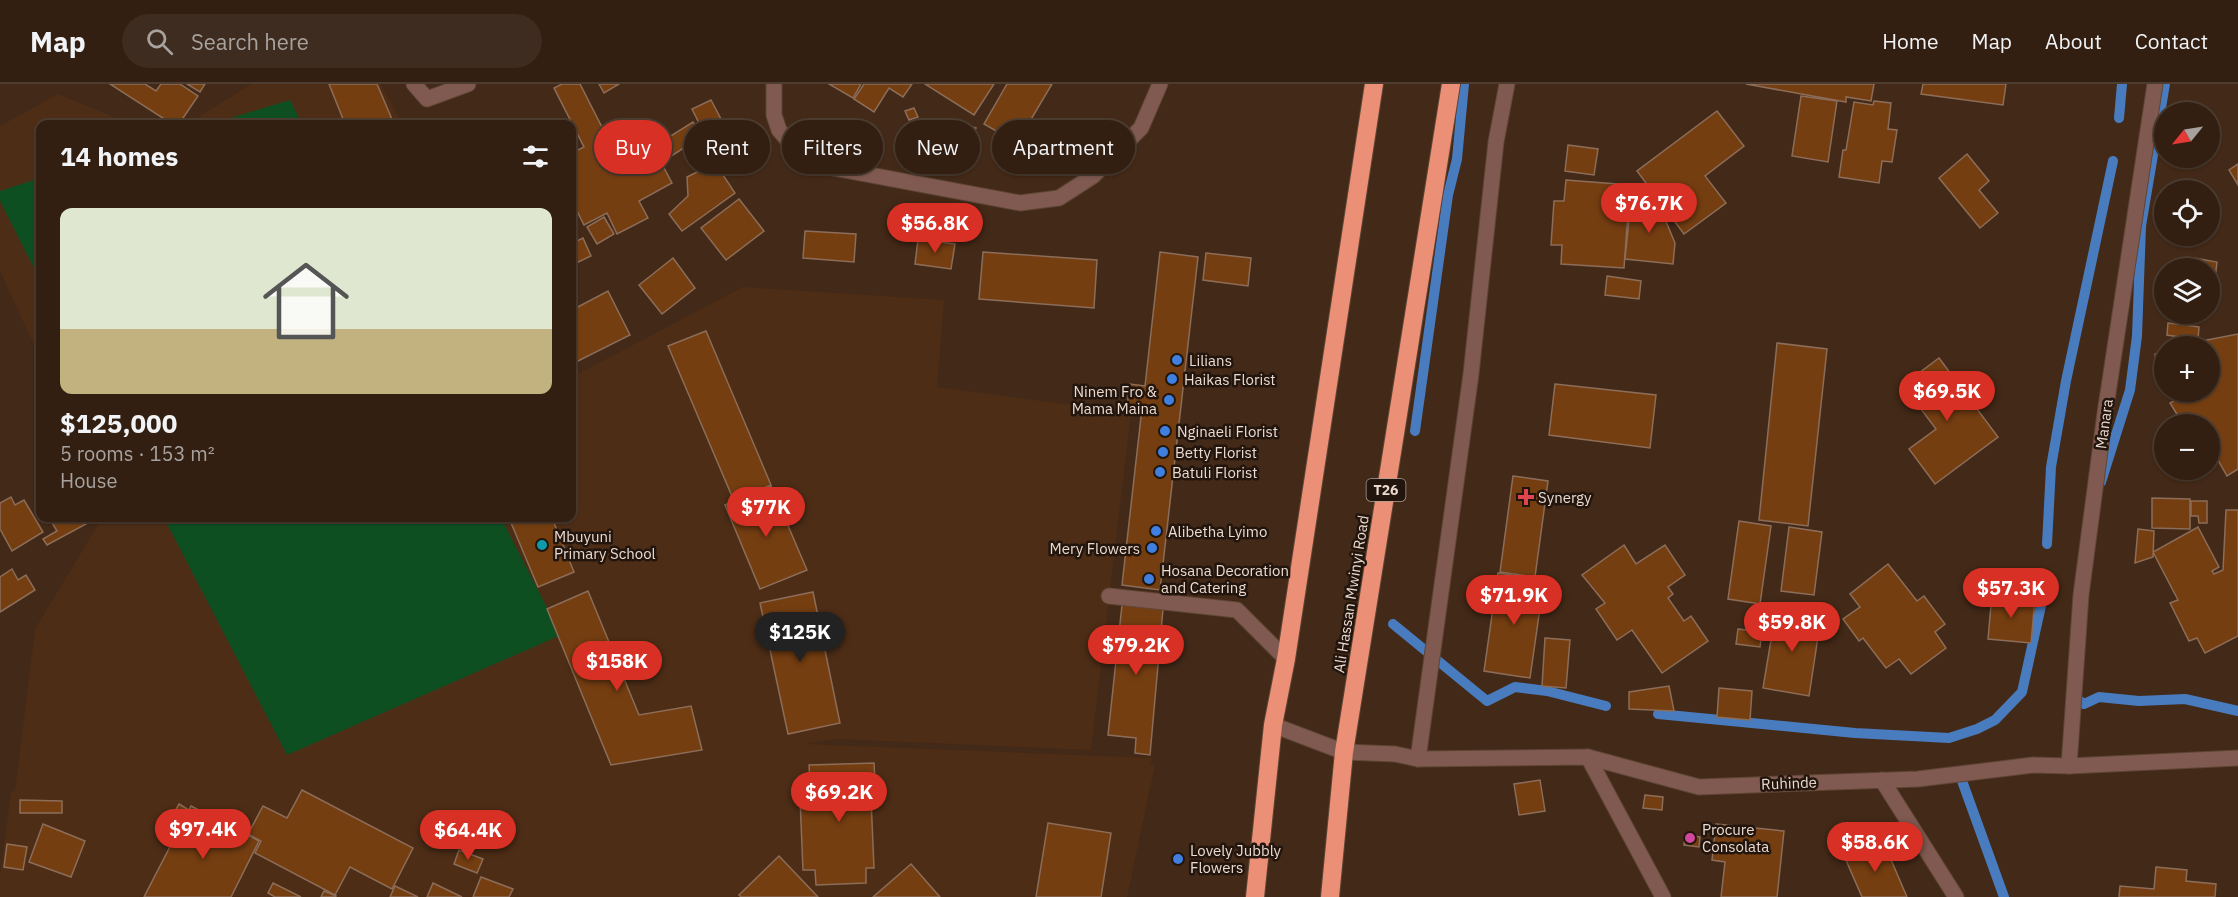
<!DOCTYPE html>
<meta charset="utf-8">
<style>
body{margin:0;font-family:"IBM Plex Sans",sans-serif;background:#3d2c1f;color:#f1f3f6;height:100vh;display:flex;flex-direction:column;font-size:22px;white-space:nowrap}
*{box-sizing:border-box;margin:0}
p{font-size:20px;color:#a8a29f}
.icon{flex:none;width:33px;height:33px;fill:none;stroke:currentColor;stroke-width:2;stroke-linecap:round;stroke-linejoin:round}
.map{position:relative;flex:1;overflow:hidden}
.side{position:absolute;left:36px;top:36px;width:540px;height:402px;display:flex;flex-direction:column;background:#321f11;border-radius:12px;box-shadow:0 2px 4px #0004,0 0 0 2px #4d3d31}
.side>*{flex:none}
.banner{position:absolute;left:594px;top:36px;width:570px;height:54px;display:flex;gap:12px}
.needle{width:39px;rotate:240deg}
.buttons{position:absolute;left:2154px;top:18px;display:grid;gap:12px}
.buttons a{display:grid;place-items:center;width:66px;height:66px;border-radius:50%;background:#321f11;box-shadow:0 2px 4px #0004,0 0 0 2px #4d3d31;font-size:30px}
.price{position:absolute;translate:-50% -51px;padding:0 14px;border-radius:21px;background:#d93025;color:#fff;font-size:20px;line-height:39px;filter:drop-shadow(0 2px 3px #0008)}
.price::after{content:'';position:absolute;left:50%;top:36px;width:18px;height:14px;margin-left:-9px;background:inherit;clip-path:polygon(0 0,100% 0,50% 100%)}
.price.active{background:#222;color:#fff}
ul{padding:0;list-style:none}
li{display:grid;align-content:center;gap:12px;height:318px;padding:0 24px}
li span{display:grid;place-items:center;height:186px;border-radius:12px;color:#555}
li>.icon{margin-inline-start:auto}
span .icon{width:108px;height:108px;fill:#fffc;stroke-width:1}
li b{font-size:26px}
h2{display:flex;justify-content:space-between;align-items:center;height:72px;padding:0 24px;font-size:26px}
.tag{padding:0 21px;border-radius:27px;background:#321f11;box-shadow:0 2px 4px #0004,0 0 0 2px #4d3d31;font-size:21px;line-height:54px}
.tag.active{background:#d93025;color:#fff}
header{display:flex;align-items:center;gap:36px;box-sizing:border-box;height:84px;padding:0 30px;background:#321f11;border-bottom:2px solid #4d3d31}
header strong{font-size:28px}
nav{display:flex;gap:33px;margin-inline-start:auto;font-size:21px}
.search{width:420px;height:54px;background:#3d2c1f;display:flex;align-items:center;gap:15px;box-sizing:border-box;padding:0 21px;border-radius:33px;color:#a8a29f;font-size:22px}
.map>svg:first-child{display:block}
</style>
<header>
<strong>Map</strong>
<div class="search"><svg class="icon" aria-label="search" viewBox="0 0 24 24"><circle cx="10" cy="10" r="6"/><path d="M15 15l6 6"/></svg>Search here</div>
<nav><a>Home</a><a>Map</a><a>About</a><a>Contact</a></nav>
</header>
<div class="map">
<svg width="2238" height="813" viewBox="0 0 2238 813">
<rect width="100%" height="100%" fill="#432917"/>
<g fill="#4d2d16">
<polygon points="251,0 381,0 402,40 188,40"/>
<polygon points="58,10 131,40 40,40 40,274 0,187 0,42"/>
<polygon points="743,203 944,216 937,303 1131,329 1091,666 837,655 806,660 1152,674 1150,681 1155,681 1127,813 0,813 0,792 11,708 15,707 35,545 102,434 572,434 572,293"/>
</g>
<g fill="#0e4f22">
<polygon points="290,16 302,40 211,40"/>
<polygon points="40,94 40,196 0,117 0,107"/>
<polygon points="164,434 501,434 561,551 287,671"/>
</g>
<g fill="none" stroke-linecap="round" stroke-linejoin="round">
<g stroke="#487cbf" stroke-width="10">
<polyline points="2119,34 2122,0"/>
<polyline points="1415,347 1448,111 1457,75 1464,0"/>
<polyline points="2101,398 2130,306 2137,252 2141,142 2165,0"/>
<polyline points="2047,460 2051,383 2066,297 2113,77"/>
<polyline points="1393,540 1487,617 1515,603 1547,607 1606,622"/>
<polyline points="2072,609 2072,612 2084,620 2099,613 2139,617 2185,615 2238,627"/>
<polyline points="1658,630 1855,649 1949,654 1977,645 1995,636 2022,608 2046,499"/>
<polyline points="1961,694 2004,813"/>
</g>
</g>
<g fill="#753e11" stroke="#8c6d59" stroke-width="1.5">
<polygon points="110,0 145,0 156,7 161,0 180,0 198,12 179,40 172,40"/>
<polygon points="187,0 205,0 200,8"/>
<polygon points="329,0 377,0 394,40 345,40"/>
<polygon points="562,0 580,0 606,51 638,35 672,99 639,117 648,134 617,150 607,129 584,141 572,117 572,69 584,63 554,4"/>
<polygon points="599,0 619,0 604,9"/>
<polygon points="829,0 861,0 853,14"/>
<polygon points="864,0 912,0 903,13 889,4 874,28 854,15"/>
<polygon points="925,0 994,0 974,31"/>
<polygon points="1007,0 1052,0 1017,59 984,40"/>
<polygon points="1746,0 1874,0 1871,17 1846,13 1846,18"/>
<polygon points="1923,0 2006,0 2003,21 1921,10"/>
<polygon points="1801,12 1837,17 1828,78 1792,72"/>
<polygon points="711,16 721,35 702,45 692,25"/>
<polygon points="1874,17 1891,19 1888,45 1897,46 1892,78 1882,77 1879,99 1839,93 1843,66 1846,66 1854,18 1873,21"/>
<polygon points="914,24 918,33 909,36 905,27"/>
<polygon points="1717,27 1744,62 1705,92 1726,119 1684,150 1637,87"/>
<polygon points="693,38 702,52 670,73 661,58"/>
<polygon points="964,40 976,44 972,54 961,50"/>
<polygon points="1568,61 1598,65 1594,91 1565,87"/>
<polygon points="1967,70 1989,97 1979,106 1998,129 1980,144 1939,94"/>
<polygon points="715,79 735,109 682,147 669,130 688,112 687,93"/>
<polygon points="2238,80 2238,101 2229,86"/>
<polygon points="1566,96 1630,101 1624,184 1561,180 1562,161 1551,161 1554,117 1564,117"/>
<polygon points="2188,99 2202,100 2202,106 2188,106"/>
<polygon points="739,115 764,147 726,176 701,144"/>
<polygon points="1631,116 1653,116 1653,122 1658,123 1662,128 1675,159 1673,180 1625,175"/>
<polygon points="604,133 614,150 597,160 587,143"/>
<polygon points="572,145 577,157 583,154 591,172 572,181"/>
<polygon points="805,147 856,150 854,178 803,174"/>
<polygon points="918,155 955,160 951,185 915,180"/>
<polygon points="983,168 1097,176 1094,224 979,215"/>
<polygon points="1160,168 1198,173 1160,506 1122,501 1142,324 1127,322 1130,300 1145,302"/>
<polygon points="1206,169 1251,174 1248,202 1203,196"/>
<polygon points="673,174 695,204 662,230 639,201"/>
<polygon points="2194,174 2217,178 2215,196 2210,196 2210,184 2192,184"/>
<polygon points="1607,192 1641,197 1639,215 1605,211"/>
<polygon points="608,207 630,251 572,280 572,226"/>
<polygon points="2168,239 2199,243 2198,256 2167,251"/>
<polygon points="706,247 771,401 734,417 668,262"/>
<polygon points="2238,250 2238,385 2227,392 2210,362 2210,340 2197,340 2194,336 2183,340 2170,319 2181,313 2178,308 2210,308 2210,262 2176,262"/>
<polygon points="1777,259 1827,265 1808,442 1759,436"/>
<polygon points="2164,268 2164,284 2156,286 2155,270"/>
<polygon points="1939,274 1998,353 1935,400 1909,365 1936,345 1903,301"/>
<polygon points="1555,300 1656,311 1650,364 1549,351"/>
<polygon points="1513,392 1548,397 1535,493 1500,488"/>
<polygon points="771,402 807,486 760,505 725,421"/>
<polygon points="11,413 15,421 24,416 43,448 12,467 0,445 0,419"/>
<polygon points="2152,414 2190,415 2190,445 2152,444"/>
<polygon points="2191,417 2207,417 2207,439 2199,439 2198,432 2191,432"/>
<polygon points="2226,426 2238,426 2238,552 2205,569 2197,554 2189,557 2170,519 2178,516 2153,468 2198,443 2219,483 2212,487 2214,490 2223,486"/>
<polygon points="49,434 82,434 86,440 47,461 43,455 57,447"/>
<polygon points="509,434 552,434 574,488 538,503"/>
<polygon points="1739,437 1771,442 1760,520 1728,515"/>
<polygon points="1789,443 1822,448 1814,511 1781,507"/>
<polygon points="2138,445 2154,447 2153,473 2135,479"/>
<polygon points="1624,461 1636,480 1665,461 1685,491 1668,503 1673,510 1668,514 1684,537 1691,532 1708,557 1662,589 1632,546 1617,556 1596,525 1605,519 1582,491"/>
<polygon points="1888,480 1917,517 1924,512 1945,540 1935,548 1946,564 1911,590 1899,575 1886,584 1863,554 1859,557 1843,535 1860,523 1850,510"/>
<polygon points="12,485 18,496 26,491 35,506 0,528 0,493"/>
<polygon points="1498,489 1544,496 1530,594 1484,587"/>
<polygon points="588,507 639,631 691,622 702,666 611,681 547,525"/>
<polygon points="813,508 840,639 788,650 760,519"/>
<polygon points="1992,510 2035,515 2031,559 1988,555"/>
<polygon points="1122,521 1163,525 1150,671 1135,669 1136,654 1108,651"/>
<polygon points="1776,526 1821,533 1809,612 1763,604"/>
<polygon points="1738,545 1762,548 1760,563 1736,560"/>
<polygon points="1545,554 1570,556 1566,604 1542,602"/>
<polygon points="1669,602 1674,627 1629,625 1629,608"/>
<polygon points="1719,604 1752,607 1750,636 1717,633"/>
<polygon points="874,679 876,714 871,714 874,784 866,784 866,799 816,801 815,786 803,786 800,715 811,715 809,681"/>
<polygon points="1540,696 1545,727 1519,731 1514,700"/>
<polygon points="302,706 413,764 392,805 350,783 335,811 255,769 261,757 248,750 263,722 287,734"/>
<polygon points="1645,711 1663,713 1662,726 1643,724"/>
<polygon points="20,716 62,717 62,729 20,729"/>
<polygon points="179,720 189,726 174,752 164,747"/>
<polygon points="191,722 259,757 231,813 144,813"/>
<polygon points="1048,739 1111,749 1101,813 1036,813"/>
<polygon points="43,740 85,757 71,793 29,778"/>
<polygon points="1716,740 1784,747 1777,813 1721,813 1725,778 1712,776"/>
<polygon points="1685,751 1700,753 1699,763 1684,761"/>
<polygon points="1883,757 1907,813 1862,813 1845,774"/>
<polygon points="7,760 27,763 23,786 4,783"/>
<polygon points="459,766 483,775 477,789 454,780"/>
<polygon points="779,772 818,813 741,813 739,811"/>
<polygon points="911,780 940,813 873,813"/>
<polygon points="2156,783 2187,786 2186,797 2216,800 2215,813 2119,813 2120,802 2154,805"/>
<polygon points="481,793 513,805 509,813 473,813"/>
<polygon points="273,799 301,813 275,813 268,809"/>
<polygon points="433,799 462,813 427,813"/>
<polygon points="395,802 418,813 390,813"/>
<polygon points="324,807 336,812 335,813 321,813"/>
</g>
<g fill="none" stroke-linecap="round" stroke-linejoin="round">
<g stroke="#5e4534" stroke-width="17">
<g id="minor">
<polyline points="414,0 427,15 468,0"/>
<polyline points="774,0 774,31 779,46 796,66 828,83 1020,119 1059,114 1093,92 1141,44 1160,0"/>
<polyline points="1109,512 1237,526 1286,575"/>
<polyline points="1273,641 1344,668 1395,670 1418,675 1588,673 1699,703 1918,695 2033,681 2069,682 2238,674"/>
<polyline points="1588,673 1663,813"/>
<polyline points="1418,675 1471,290 1496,58 1507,0"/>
<polyline points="2069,682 2081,511 2105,329 2155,0"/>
<polyline points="1882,696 1956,813"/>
</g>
</g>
<g stroke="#5e4534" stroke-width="20">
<g id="highway">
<polyline points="1255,813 1273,641 1286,575 1374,0"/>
<polyline points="1330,813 1344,668 1451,0"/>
</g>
</g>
<use href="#minor" stroke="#805a50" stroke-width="15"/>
<use href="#highway" stroke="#eb9077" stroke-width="18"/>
</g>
<g fill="#3f7fe0" stroke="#21150d" stroke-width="2">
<circle cx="1177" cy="276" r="6"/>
<circle cx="1172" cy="295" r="6"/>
<circle cx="1169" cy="316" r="6"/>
<circle cx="1165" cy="347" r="6"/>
<circle cx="1163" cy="368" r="6"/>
<circle cx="1160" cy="388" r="6"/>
<circle cx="1156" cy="447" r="6"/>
<circle cx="1152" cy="464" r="6"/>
<circle cx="1149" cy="495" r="6"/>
<circle cx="1178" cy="775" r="6"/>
</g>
<path fill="#e0444e" stroke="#21150d" stroke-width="2" d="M1523 404h6v6h6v6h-6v6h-6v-6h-6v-6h6z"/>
<circle fill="#0f9aa8" stroke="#21150d" stroke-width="2" cx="542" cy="461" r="6"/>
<circle fill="#d1479c" stroke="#21150d" stroke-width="2" cx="1690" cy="754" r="6"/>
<g text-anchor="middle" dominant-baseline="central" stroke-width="5" stroke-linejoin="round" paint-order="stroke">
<rect fill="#21150d" stroke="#af9f95" stroke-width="1.5" x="1366.5" y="395" width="39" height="22" rx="4.5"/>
<g font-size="14" font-weight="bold" fill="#ecdacf">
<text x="1386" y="406">T26</text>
</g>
<g font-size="15" fill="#ecdacf" stroke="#21150d" text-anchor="start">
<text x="1189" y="276">Lilians</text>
<text x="1184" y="295">Haikas Florist</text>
<text x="1157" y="307" text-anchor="end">Ninem Fro &amp;<tspan x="1157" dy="17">Mama Maina</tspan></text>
<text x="1177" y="347">Nginaeli Florist</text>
<text x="1175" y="368">Betty Florist</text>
<text x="1172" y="388">Batuli Florist</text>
<text x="1538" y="413">Synergy</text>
<text x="1168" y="447">Alibetha Lyimo</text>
<text x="554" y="452">Mbuyuni<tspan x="554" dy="17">Primary School</tspan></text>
<text x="1140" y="464" text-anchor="end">Mery Flowers</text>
<text x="1161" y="486">Hosana Decoration<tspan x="1161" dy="17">and Catering</tspan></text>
<text x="1702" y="745">Procure<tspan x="1702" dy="17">Consolata</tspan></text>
<text x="1190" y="766">Lovely Jubbly<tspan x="1190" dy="17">Flowers</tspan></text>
</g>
<g font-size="15" fill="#ecdacf" stroke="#21150d">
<text transform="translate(2104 340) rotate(-82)">Manara</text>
<text transform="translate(1351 510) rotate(-81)">Ali Hassan Mwinyi Road</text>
<text transform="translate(1789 699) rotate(-2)">Ruhinde</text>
</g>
</g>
</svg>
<div class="buttons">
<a><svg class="needle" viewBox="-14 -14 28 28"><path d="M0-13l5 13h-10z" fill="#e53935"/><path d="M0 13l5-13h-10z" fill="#a8a29f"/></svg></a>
<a><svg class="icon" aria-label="locate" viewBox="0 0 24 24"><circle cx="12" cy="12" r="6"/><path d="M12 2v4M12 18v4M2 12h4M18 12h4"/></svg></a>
<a><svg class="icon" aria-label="layers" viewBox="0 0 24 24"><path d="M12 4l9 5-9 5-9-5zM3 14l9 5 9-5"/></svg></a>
<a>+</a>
<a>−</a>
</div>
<b class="price" style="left:1649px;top:150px">$76.7K</b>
<b class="price" style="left:935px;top:170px">$56.8K</b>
<b class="price" style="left:1947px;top:338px">$69.5K</b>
<b class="price" style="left:766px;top:454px">$77K</b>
<b class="price" style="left:2011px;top:535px">$57.3K</b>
<b class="price" style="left:1514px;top:542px">$71.9K</b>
<b class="price" style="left:1792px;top:569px">$59.8K</b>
<b class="price active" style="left:800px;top:579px">$125K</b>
<b class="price" style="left:1136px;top:592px">$79.2K</b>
<b class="price" style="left:617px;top:608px">$158K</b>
<b class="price" style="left:839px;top:739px">$69.2K</b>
<b class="price" style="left:203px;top:776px">$97.4K</b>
<b class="price" style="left:468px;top:777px">$64.4K</b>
<b class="price" style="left:1875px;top:789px">$58.6K</b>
<div class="banner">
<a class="tag active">Buy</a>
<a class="tag">Rent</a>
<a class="tag">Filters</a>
<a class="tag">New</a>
<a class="tag">Apartment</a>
</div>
<section class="side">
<h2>14 homes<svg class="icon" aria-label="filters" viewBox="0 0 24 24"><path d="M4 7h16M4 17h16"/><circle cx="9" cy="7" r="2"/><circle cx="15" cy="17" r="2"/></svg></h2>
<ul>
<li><span style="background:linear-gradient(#dfe7d0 65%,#c2b280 0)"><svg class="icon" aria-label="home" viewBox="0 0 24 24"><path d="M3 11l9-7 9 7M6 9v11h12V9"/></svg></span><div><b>$125,000</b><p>5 rooms · 153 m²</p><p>House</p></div></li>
</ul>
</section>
</div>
